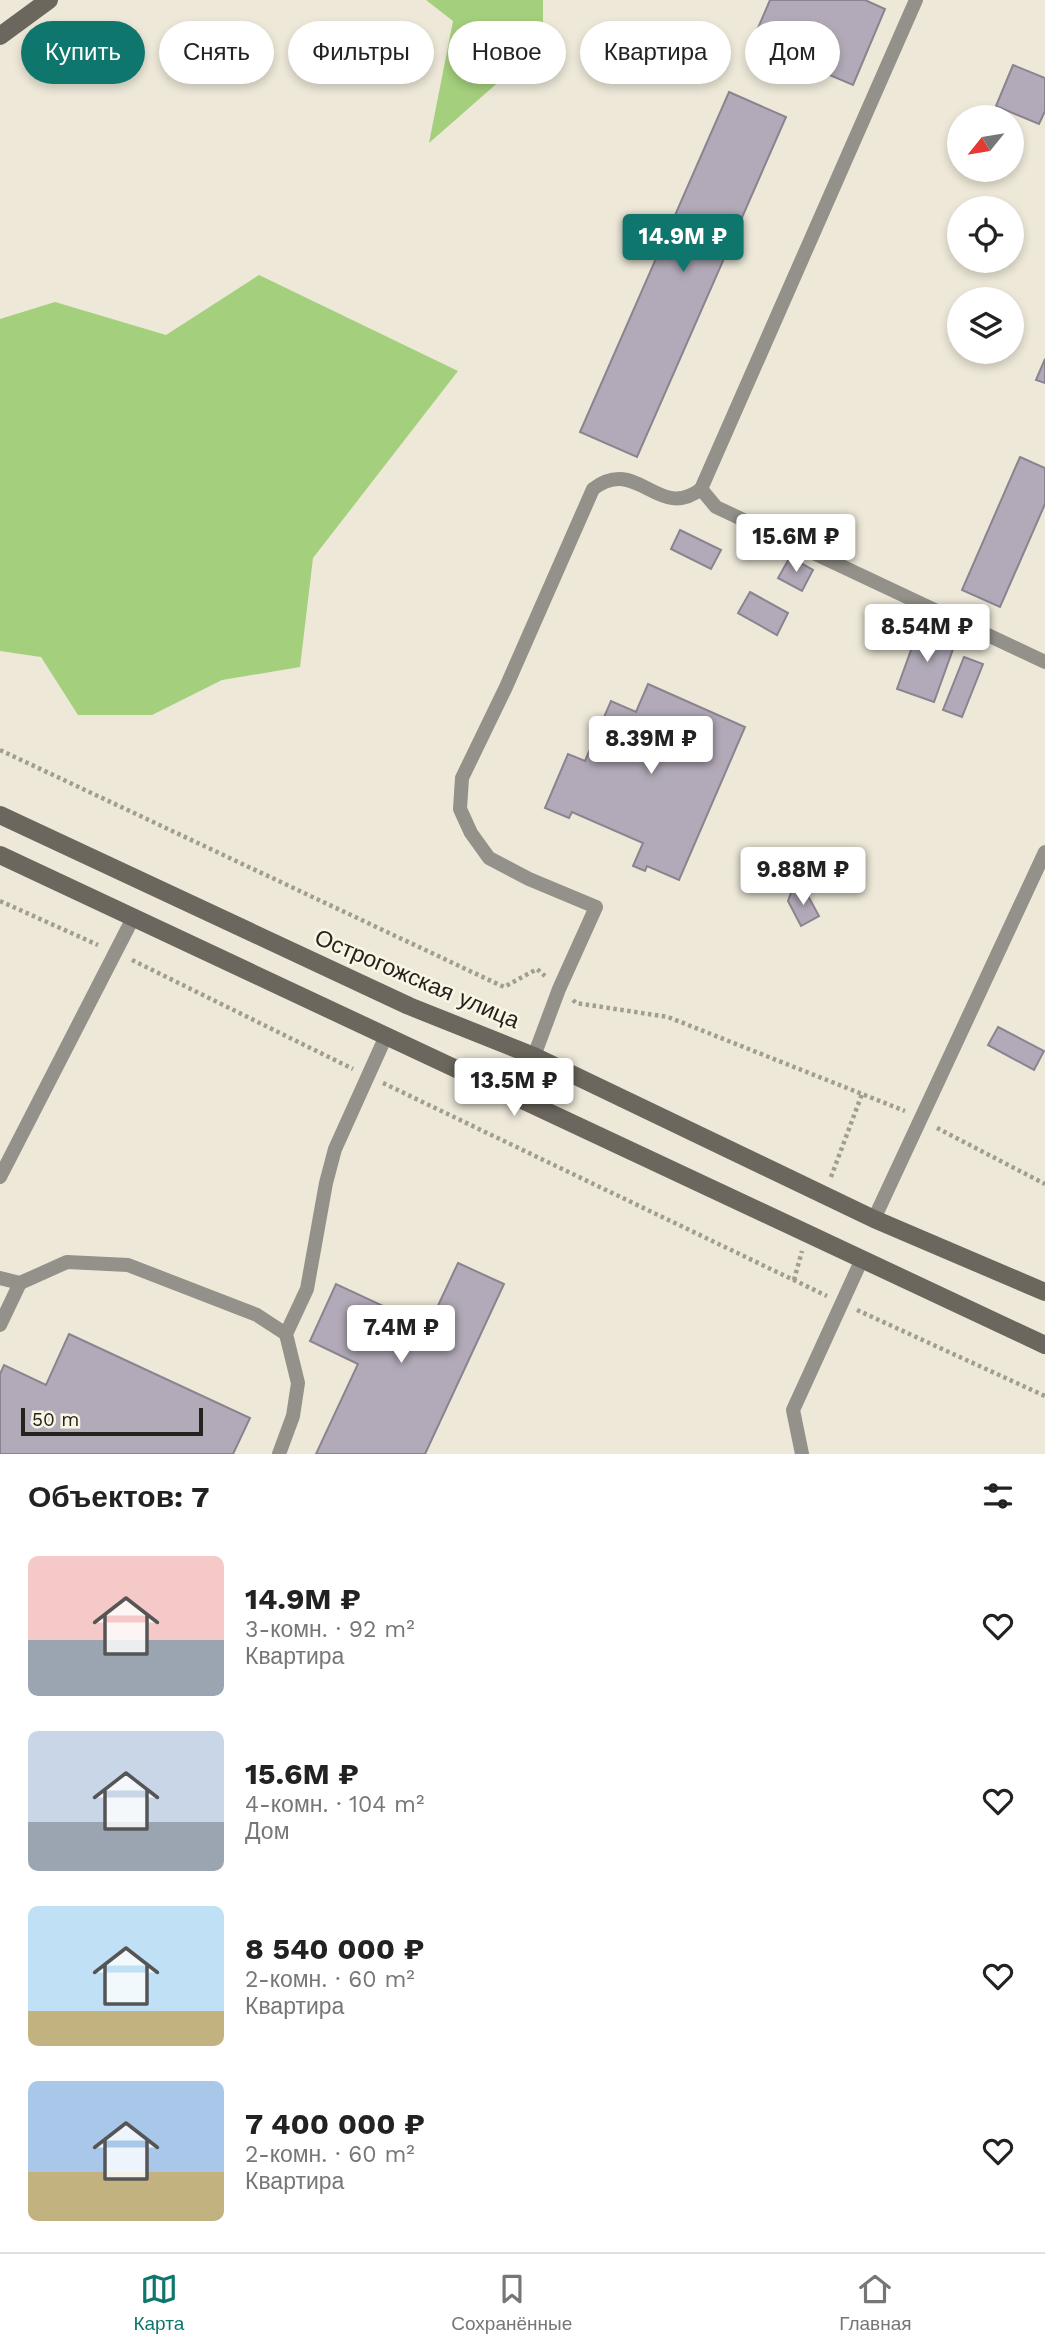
<!DOCTYPE html>
<html lang="ru">
<meta charset="utf-8">
<style>
body{margin:0;font-family:"Work Sans",sans-serif;background:#f2f2f2;color:#222;height:100vh;display:flex;flex-direction:column;font-size:26px;white-space:nowrap}
*{box-sizing:border-box;margin:0}
p{font-size:23px;color:#767676}
.icon{flex:none;width:38px;height:38px;fill:none;stroke:currentColor;stroke-width:2;stroke-linecap:round;stroke-linejoin:round}
.map{position:relative;height:1454px;overflow:hidden}
.panel{display:flex;flex-direction:column;background:#fff;flex:1}
.panel>*{flex:none}
.guide{position:absolute;left:21px;top:21px;width:1004px;height:63px;display:flex;gap:14px}
.needle{width:46px;rotate:240deg}
.buttons{position:absolute;left:947px;top:105px;display:grid;gap:14px}
.buttons a{display:grid;place-items:center;width:77px;height:77px;border-radius:50%;background:#fff;box-shadow:0 4px 10px #0003;font-size:35px}
.scale{position:absolute;left:21px;bottom:18px;width:182px;box-sizing:border-box;padding-left:7px;border:4px solid #25231d;border-top:0;font-size:19px;line-height:24px;white-space:nowrap;color:#25231d;-webkit-text-stroke:5px #fbf5e5;paint-order:stroke}
.price{position:absolute;translate:-50% -60px;padding:0 16px;border-radius:7px;background:#fff;color:#222;font-size:23px;line-height:46px;filter:drop-shadow(0 2px 4px #0008)}
.price::after{content:'';position:absolute;left:50%;top:42px;width:21px;height:16px;margin-left:-10px;background:inherit;clip-path:polygon(0 0,100% 0,50% 100%)}
.price.selected{background:#0f766e;color:#fff}
ul{padding:0;list-style:none}
li{display:flex;align-items:center;gap:21px;height:175px;padding:0 28px}
li span{display:grid;place-items:center;flex:none;width:196px;height:140px;border-radius:10px;color:#555}
li>.icon{margin-inline-start:auto}
span .icon{width:84px;height:84px;fill:#fffc;stroke-width:1}
li b{font-size:30px}
h2{display:flex;justify-content:space-between;align-items:center;height:84px;padding:0 28px;font-size:30px}
.tag{padding:0 24px;border-radius:32px;background:#fff;box-shadow:0 4px 10px #0003;font-size:24px;line-height:63px}
.tag.selected{background:#0f766e;color:#fff}
.tabs{display:flex;justify-content:space-around;align-items:center;height:98px;border-top:2px solid #e0e0e0;background:#fff;font-size:19px;color:#767676}
.tabs a{display:grid;justify-items:center;gap:4px}
.tabs .selected{color:#0f766e}
.map>svg:first-child{display:block}
</style>
<div class="map">
<svg width="1045" height="1454" viewBox="0 0 1045 1454">
<rect width="100%" height="100%" fill="#ede8d8"/>
<g fill="#a4cf7c">
<polygon points="426,0 543,0 543,43 429,143 453,21"/>
<polygon points="259,275 458,371 313,558 300,667 222,680 152,715 78,715 41,657 0,651 0,319 55,302 166,335"/>
</g>
<g fill="#b2aab8" stroke="#8b8390" stroke-width="2">
<polygon points="770,0 865,0 885,9 853,85 752,42"/>
<polygon points="1013,65 1045,78 1045,111 1039,124 996,106"/>
<polygon points="729,92 786,117 637,457 580,432"/>
<polygon points="1045,359 1045,383 1036,380"/>
<polygon points="1020,457 1045,468 1045,504 1000,607 962,590"/>
<polygon points="680,530 721,550 711,569 671,549"/>
<polygon points="790,557 813,570 802,591 778,578"/>
<polygon points="750,592 788,613 777,635 738,613"/>
<polygon points="920,625 957,638 934,702 897,689"/>
<polygon points="964,657 983,664 962,717 943,710"/>
<polygon points="648,684 745,727 679,880 647,866 645,871 633,866 643,843 572,812 569,818 545,808 568,754 585,761 611,701 636,712"/>
<polygon points="796,890 807,894 819,916 801,926 788,901 791,893"/>
<polygon points="998,1027 1044,1051 1034,1070 988,1045"/>
<polygon points="458,1263 504,1284 425,1454 316,1454 358,1364 310,1341 336,1284 428,1327"/>
<polygon points="69,1334 250,1418 233,1454 0,1454 0,1374 4,1365 46,1385"/>
</g>
<g fill="none" stroke-linecap="round" stroke-linejoin="round">
<g stroke="#a19d91" stroke-width="4.5" stroke-dasharray="3.5 3.5" stroke-linecap="butt">
<polyline points="0,750 504,987 537,969 545,976"/>
<polyline points="0,901 98,945"/>
<polyline points="132,960 353,1069"/>
<polyline points="573,1000 576,1003 668,1017 905,1111"/>
<polyline points="383,1083 827,1296"/>
<polyline points="937,1128 1045,1184"/>
<polyline points="831,1177 862,1094"/>
<polyline points="794,1280 802,1251"/>
<polyline points="857,1310 1045,1396"/>
</g>
<g stroke="#93918a" stroke-width="14">
<polyline points="701,489 716,507 1045,662"/>
<path d="M534,1056L559,989L596,907L529,879L489,858L471,833L460,809L462,778L506,687L593,489C638,455 658,522 701,489L916,0"/>
<polyline points="0,1177 133,918"/>
<polyline points="874,1219 1045,852"/>
<polyline points="0,1278 20,1283 67,1262 128,1265 257,1315 286,1334"/>
<polyline points="0,1325 20,1283"/>
<polyline points="279,1454 293,1416 298,1383 286,1334 307,1289 326,1183 335,1149 386,1036"/>
<polyline points="802,1454 793,1410 862,1259"/>
</g>
<g stroke="#6b675e" stroke-width="18">
<polyline points="0,36 49,0"/>
<polyline points="0,815 409,1006 534,1056 874,1219 1045,1292"/>
<polyline points="0,855 1045,1345"/>
</g>
</g>
<g text-anchor="middle" dominant-baseline="central" stroke-width="5" stroke-linejoin="round" paint-order="stroke">
<g font-size="23" fill="#25231d" stroke="#fbf5e5">
<text transform="translate(417 979) rotate(23)">Острогожская улица</text>
</g>
</g>
</svg>
<div class="buttons">
<a><svg class="needle" viewBox="-14 -14 28 28"><path d="M0-13l5 13h-10z" fill="#e53935"/><path d="M0 13l5-13h-10z" fill="#767676"/></svg></a>
<a><svg class="icon" aria-label="locate" viewBox="0 0 24 24"><circle cx="12" cy="12" r="6"/><path d="M12 2v4M12 18v4M2 12h4M18 12h4"/></svg></a>
<a><svg class="icon" aria-label="layers" viewBox="0 0 24 24"><path d="M12 4l9 5-9 5-9-5zM3 14l9 5 9-5"/></svg></a>
</div>
<div class="scale">50 m</div>
<b class="price selected" style="left:683px;top:274px">14.9M ₽</b>
<b class="price" style="left:796px;top:574px">15.6M ₽</b>
<b class="price" style="left:927px;top:664px">8.54M ₽</b>
<b class="price" style="left:651px;top:776px">8.39M ₽</b>
<b class="price" style="left:803px;top:907px">9.88M ₽</b>
<b class="price" style="left:514px;top:1118px">13.5M ₽</b>
<b class="price" style="left:401px;top:1365px">7.4M ₽</b>
<div class="guide">
<a class="tag selected">Купить</a>
<a class="tag">Снять</a>
<a class="tag">Фильтры</a>
<a class="tag">Новое</a>
<a class="tag">Квартира</a>
<a class="tag">Дом</a>
</div>
</div>
<section class="panel">
<h2>Объектов: 7<svg class="icon" aria-label="filters" viewBox="0 0 24 24"><path d="M4 7h16M4 17h16"/><circle cx="9" cy="7" r="2"/><circle cx="15" cy="17" r="2"/></svg></h2>
<ul>
<li><span style="background:linear-gradient(#f6c9c9 60%,#9aa5b1 0)"><svg class="icon" aria-label="home" viewBox="0 0 24 24"><path d="M3 11l9-7 9 7M6 9v11h12V9"/></svg></span><div><b>14.9M ₽</b><p>3-комн. · 92 m²</p><p>Квартира</p></div><svg class="icon" aria-label="heart" viewBox="0 0 24 24"><path d="M12 20l-8-8c-3-5 5-10 8-4 3-6 11-1 8 4z"/></svg></li>
<li><span style="background:linear-gradient(#c9d6e8 65%,#9aa5b1 0)"><svg class="icon" aria-label="home" viewBox="0 0 24 24"><path d="M3 11l9-7 9 7M6 9v11h12V9"/></svg></span><div><b>15.6M ₽</b><p>4-комн. · 104 m²</p><p>Дом</p></div><svg class="icon" aria-label="heart" viewBox="0 0 24 24"><path d="M12 20l-8-8c-3-5 5-10 8-4 3-6 11-1 8 4z"/></svg></li>
<li><span style="background:linear-gradient(#bfe0f5 75%,#c2b280 0)"><svg class="icon" aria-label="home" viewBox="0 0 24 24"><path d="M3 11l9-7 9 7M6 9v11h12V9"/></svg></span><div><b>8 540 000 ₽</b><p>2-комн. · 60 m²</p><p>Квартира</p></div><svg class="icon" aria-label="heart" viewBox="0 0 24 24"><path d="M12 20l-8-8c-3-5 5-10 8-4 3-6 11-1 8 4z"/></svg></li>
<li><span style="background:linear-gradient(#a9c7e8 65%,#c2b280 0)"><svg class="icon" aria-label="home" viewBox="0 0 24 24"><path d="M3 11l9-7 9 7M6 9v11h12V9"/></svg></span><div><b>7 400 000 ₽</b><p>2-комн. · 60 m²</p><p>Квартира</p></div><svg class="icon" aria-label="heart" viewBox="0 0 24 24"><path d="M12 20l-8-8c-3-5 5-10 8-4 3-6 11-1 8 4z"/></svg></li>
</ul>
</section>
<nav class="tabs">
<a class="selected"><svg class="icon" aria-label="map" viewBox="0 0 24 24"><path d="M3 6l6-2 6 2 6-2v14l-6 2-6-2-6 2zM9 4v14M15 6v14"/></svg>Карта</a>
<a><svg class="icon" aria-label="saved" viewBox="0 0 24 24"><path d="M7 4h10v16l-5-4-5 4z"/></svg>Сохранённые</a>
<a><svg class="icon" aria-label="home" viewBox="0 0 24 24"><path d="M3 11l9-7 9 7M6 9v11h12V9"/></svg>Главная</a>
</nav>
